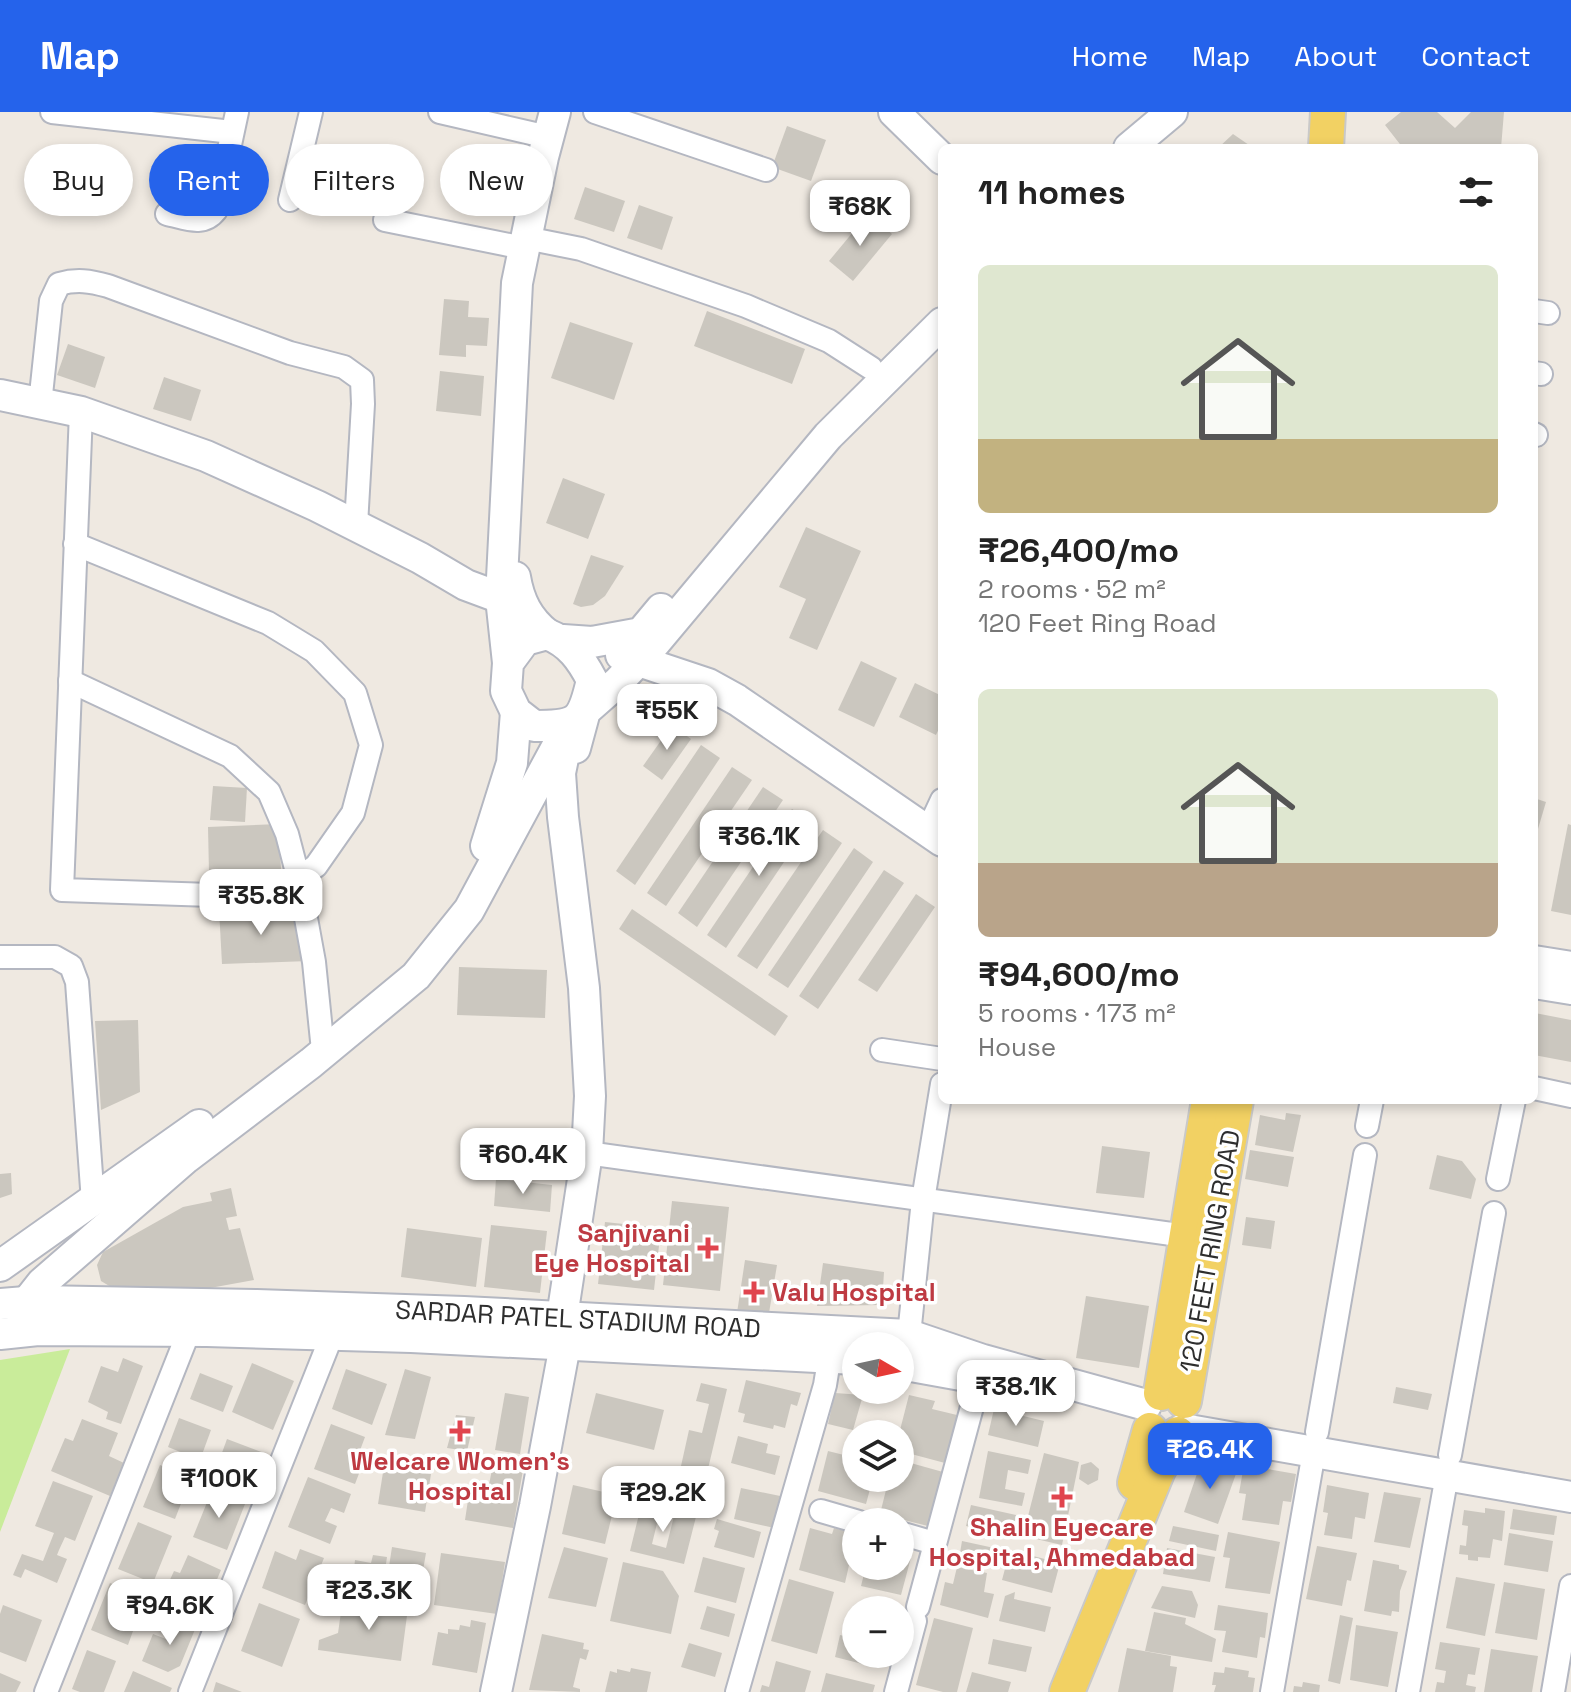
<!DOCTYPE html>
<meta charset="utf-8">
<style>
body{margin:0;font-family:"Space Grotesk",sans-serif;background:#f6f6f6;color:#222;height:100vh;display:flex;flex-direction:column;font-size:30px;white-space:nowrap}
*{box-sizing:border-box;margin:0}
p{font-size:26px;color:#767676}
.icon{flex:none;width:44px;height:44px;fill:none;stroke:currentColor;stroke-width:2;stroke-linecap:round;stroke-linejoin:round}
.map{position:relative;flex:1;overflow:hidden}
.sheet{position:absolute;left:938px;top:32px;width:600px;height:960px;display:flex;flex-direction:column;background:#fff;border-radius:12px;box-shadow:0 4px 12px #0003}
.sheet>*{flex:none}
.banner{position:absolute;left:24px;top:32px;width:760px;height:72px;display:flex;gap:16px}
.needle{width:52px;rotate:99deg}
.controls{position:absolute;left:842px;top:1220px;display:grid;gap:16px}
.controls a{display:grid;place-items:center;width:72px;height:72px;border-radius:50%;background:#fff;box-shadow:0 4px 12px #0003;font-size:40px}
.price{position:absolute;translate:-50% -68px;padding:0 18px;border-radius:16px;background:#fff;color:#222;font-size:26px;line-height:52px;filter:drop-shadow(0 2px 4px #0008)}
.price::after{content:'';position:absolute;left:50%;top:48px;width:24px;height:18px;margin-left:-12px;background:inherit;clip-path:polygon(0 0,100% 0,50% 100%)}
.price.selected{background:#2563eb;color:#fff}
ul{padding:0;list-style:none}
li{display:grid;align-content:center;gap:16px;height:424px;padding:0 40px}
li span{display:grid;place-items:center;height:248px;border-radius:12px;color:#555}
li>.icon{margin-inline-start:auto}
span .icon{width:144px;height:144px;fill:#fffc;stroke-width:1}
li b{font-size:34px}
h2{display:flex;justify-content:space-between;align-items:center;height:96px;padding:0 40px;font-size:34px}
.pill{padding:0 28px;border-radius:36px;background:#fff;box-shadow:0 4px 12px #0003;font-size:28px;line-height:72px}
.pill.selected{background:#2563eb;color:#fff}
header{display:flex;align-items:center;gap:48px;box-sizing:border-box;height:112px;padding:0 40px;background:#2563eb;color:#fff}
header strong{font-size:38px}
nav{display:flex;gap:44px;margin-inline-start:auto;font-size:28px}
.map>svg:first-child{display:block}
</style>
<header>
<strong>Map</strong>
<nav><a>Home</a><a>Map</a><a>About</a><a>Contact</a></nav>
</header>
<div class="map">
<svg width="1571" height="1580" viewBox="0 0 1571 1580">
<rect width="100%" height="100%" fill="#efe9e1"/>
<polygon fill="#c9ec9a" points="70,1237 0,1420 0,1248"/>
<g fill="#cbc7bf">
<polygon points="1401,0 1437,0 1455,16 1471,0 1504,0 1501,36 1403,36 1385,13"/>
<polygon points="787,14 826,28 811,69 772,55"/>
<polygon points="1233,22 1249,33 1249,36 1218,36"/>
<polygon points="585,75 625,89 614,120 574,107"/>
<polygon points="639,93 673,105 662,138 627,126"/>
<polygon points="868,102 892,122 853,169 829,149"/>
<polygon points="444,187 469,189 468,205 489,206 487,234 466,233 466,245 439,243"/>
<polygon points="707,199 805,237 792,272 694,234"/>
<polygon points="570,210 633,231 614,288 551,266"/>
<polygon points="68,232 105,245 95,276 57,263"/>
<polygon points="440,259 484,264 481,304 436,299"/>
<polygon points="164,265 201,278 191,309 153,297"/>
<polygon points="563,366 605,382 588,427 546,411"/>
<polygon points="806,415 861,439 817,538 789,526 806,487 779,475"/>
<polygon points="591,443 624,454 605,484 593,493 581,495 573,492"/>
<polygon points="861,549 897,566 874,615 838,598"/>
<polygon points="915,571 942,584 942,610 936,623 899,605"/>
<polygon points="672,613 691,627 662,668 643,654"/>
<polygon points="701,633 720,646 635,773 616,759"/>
<polygon points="732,655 752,668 666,794 647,781"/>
<polygon points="213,674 247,676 245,710 210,708"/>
<polygon points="763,675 783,688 697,815 678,801"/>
<polygon points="1534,686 1546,690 1535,727 1534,727"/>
<polygon points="792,697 811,710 726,836 707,823"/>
<polygon points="279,712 281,758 209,761 208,715"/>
<polygon points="1568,712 1571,713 1571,803 1551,799"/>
<polygon points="823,718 842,731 757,857 737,844"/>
<polygon points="854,736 873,750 788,876 768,863"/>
<polygon points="884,758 904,771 818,897 799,884"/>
<polygon points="916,782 935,795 877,880 858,868"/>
<polygon points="219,797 294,798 309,849 222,852"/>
<polygon points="632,797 788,904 775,924 619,817"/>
<polygon points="459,855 547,858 545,906 457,903"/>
<polygon points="1535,901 1571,908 1571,950 1534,943"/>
<polygon points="138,908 140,980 101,998 95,909"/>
<polygon points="1286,1001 1301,1003 1293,1040 1255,1033 1260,1003 1285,1008"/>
<polygon points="499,1018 555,1023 552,1050 496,1044"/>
<polygon points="1102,1034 1150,1040 1144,1086 1096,1081"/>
<polygon points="1250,1038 1294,1045 1288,1075 1245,1067"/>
<polygon points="1437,1043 1462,1049 1476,1067 1471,1087 1429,1077"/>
<polygon points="11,1061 12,1082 0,1086 0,1062"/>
<polygon points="496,1067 552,1073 550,1100 494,1094"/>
<polygon points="231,1076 237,1104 226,1106 229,1118 240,1116 254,1168 199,1178 111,1175 101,1169 97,1153 103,1140 183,1095 212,1089 210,1081"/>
<polygon points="672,1089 729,1095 720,1179 663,1173"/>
<polygon points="1246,1105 1275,1109 1271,1137 1242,1133"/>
<polygon points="605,1110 661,1116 654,1178 598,1172"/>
<polygon points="491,1113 547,1119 540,1181 484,1175"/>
<polygon points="407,1116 482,1126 476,1175 401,1165"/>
<polygon points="745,1148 777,1153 768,1207 737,1201"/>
<polygon points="823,1151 884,1160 882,1193 817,1194"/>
<polygon points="1086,1184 1149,1194 1139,1256 1076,1246"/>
<polygon points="123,1246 143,1254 121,1312 106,1307 108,1300 88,1290 101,1254 118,1260"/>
<polygon points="252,1251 294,1269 273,1318 232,1300"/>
<polygon points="346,1257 387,1272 372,1313 332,1297"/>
<polygon points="405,1257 431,1265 415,1327 385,1323"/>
<polygon points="200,1261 233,1274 223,1300 190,1287"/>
<polygon points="746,1268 801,1281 797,1294 791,1292 785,1316 774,1313 773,1317 743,1310 745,1302 738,1300"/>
<polygon points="701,1271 727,1277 707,1361 681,1354 689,1318 702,1321 709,1292 696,1289"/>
<polygon points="1396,1275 1432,1282 1428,1298 1393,1291"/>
<polygon points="505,1281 529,1285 520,1342 495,1338"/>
<polygon points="596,1281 664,1298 654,1338 586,1321"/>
<polygon points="835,1281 863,1283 853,1318 828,1312"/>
<polygon points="909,1283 935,1289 932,1297 957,1303 945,1351 900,1339 899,1322"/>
<polygon points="994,1297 1044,1309 1038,1335 988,1323"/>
<polygon points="456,1303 475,1305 467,1339 447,1336"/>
<polygon points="179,1306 211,1318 200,1348 168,1335"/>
<polygon points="82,1307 118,1321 109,1344 124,1351 110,1384 51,1359 65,1326 73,1329"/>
<polygon points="331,1312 365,1325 356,1349 363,1351 355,1372 314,1357"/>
<polygon points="738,1324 768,1332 766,1341 780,1344 775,1363 731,1351"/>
<polygon points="227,1327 264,1341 251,1374 215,1360"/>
<polygon points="828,1339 856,1346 856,1366 873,1366 866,1392 818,1379"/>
<polygon points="988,1339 1031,1348 1028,1362 1008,1358 1005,1377 1025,1381 1022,1394 979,1386"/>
<polygon points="1044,1341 1079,1350 1062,1433 1023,1424"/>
<polygon points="494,1347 524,1352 513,1416 465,1408 470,1375 488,1378"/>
<polygon points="1202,1347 1237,1359 1218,1412 1184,1400"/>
<polygon points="900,1348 943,1360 928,1414 880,1402 889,1366 900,1366"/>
<polygon points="1091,1350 1099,1357 1098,1368 1088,1373 1079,1367 1081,1353"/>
<polygon points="160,1353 191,1366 175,1407 143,1395"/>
<polygon points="1244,1353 1296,1362 1291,1390 1283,1389 1279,1413 1242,1408 1246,1382 1239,1381"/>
<polygon points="384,1354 431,1362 425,1400 378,1392"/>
<polygon points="308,1365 351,1382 344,1401 331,1396 325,1409 337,1414 330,1432 288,1415"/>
<polygon points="53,1369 93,1384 75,1429 65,1425 59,1438 57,1443 67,1447 57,1471 25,1457 21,1466 13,1463 22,1442 43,1449 54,1421 35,1414"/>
<polygon points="573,1373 617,1383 605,1432 562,1422"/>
<polygon points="1327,1373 1369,1381 1365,1407 1355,1405 1352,1427 1324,1423 1328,1401 1323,1400"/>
<polygon points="741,1376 785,1385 779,1417 734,1407"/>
<polygon points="212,1378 245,1392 227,1438 193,1425"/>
<polygon points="1384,1380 1421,1386 1410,1436 1374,1430"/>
<polygon points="642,1390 661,1395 652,1432 666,1436 676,1396 697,1401 684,1452 630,1439"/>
<polygon points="971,1393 1016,1403 1012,1424 966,1414"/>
<polygon points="1485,1396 1505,1399 1502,1429 1493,1427 1490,1446 1478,1445 1478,1449 1468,1448 1468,1443 1459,1442 1460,1433 1466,1434 1468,1414 1462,1413 1464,1398 1485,1401"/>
<polygon points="1513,1397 1557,1404 1554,1423 1510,1417"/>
<polygon points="717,1407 761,1420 754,1446 714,1435 719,1419 714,1417"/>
<polygon points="138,1410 172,1424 153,1471 118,1457"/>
<polygon points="1173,1414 1219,1423 1216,1439 1169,1429"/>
<polygon points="810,1416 832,1422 834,1416 856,1422 845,1471 799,1458"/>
<polygon points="1228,1420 1280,1430 1270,1482 1225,1476 1230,1446 1223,1445"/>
<polygon points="1509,1421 1553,1429 1548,1460 1504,1453"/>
<polygon points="962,1429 1008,1439 1005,1450 960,1441"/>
<polygon points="1317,1434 1357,1441 1351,1469 1347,1468 1342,1494 1306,1487"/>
<polygon points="392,1435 426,1441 418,1487 385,1481"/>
<polygon points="564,1435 608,1446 596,1495 548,1486"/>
<polygon points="900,1435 913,1438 901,1483 861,1474 866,1454 900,1454"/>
<polygon points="1167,1436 1215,1445 1210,1470 1163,1462"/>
<polygon points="300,1437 324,1446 305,1493 262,1476 275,1439 296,1448"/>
<polygon points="1010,1438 1060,1451 1052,1481 1002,1468"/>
<polygon points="441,1441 505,1450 497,1502 434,1493"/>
<polygon points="188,1443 221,1458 203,1500 163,1483 174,1459 180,1461"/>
<polygon points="373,1443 387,1445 381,1486 371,1485 372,1481 343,1477 345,1465 353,1466 355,1448 371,1451"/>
<polygon points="703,1445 745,1456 736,1491 694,1480"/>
<polygon points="1373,1448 1399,1453 1399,1457 1407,1459 1400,1479 1399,1500 1392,1499 1391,1504 1364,1499"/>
<polygon points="623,1450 663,1459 679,1484 671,1522 610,1509"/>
<polygon points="957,1455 987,1461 984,1480 994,1482 988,1506 940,1493 945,1470 953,1472"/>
<polygon points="1456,1465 1495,1472 1485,1524 1446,1516"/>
<polygon points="789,1467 834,1480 817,1542 771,1529"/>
<polygon points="1504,1470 1545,1477 1537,1528 1495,1521"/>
<polygon points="110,1471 146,1485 136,1509 125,1505 121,1514 133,1519 128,1533 91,1518"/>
<polygon points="1162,1474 1192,1479 1198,1493 1195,1506 1151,1496"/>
<polygon points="1015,1480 1014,1487 1051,1495 1045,1520 999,1509 1005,1484"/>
<polygon points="259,1491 300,1507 282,1555 241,1539"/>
<polygon points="372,1491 408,1496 401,1549 318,1538 319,1528 338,1521 342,1493 371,1497"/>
<polygon points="3,1493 42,1508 26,1550 0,1540 0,1502"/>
<polygon points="1218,1493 1268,1501 1265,1526 1260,1525 1257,1546 1222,1540 1226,1519 1214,1518"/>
<polygon points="707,1494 735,1502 729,1525 700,1517"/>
<polygon points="1154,1500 1186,1506 1185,1512 1216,1527 1212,1550 1145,1539"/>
<polygon points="1340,1503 1353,1506 1340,1572 1328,1569"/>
<polygon points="174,1506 196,1515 180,1554 168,1560 142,1549 153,1522 166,1527"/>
<polygon points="934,1506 973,1516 957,1580 943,1580 916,1573"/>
<polygon points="471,1508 486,1511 477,1561 432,1553 438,1520 448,1522 448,1517 459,1518 460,1513 470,1515"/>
<polygon points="1356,1513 1398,1520 1388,1575 1350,1568"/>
<polygon points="542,1522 584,1531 583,1537 589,1538 586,1548 580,1546 573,1575 580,1577 580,1580 529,1578"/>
<polygon points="840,1523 856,1527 856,1542 881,1542 878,1556 835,1545"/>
<polygon points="993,1527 1032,1535 1026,1560 988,1552"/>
<polygon points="1440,1530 1480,1536 1475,1563 1468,1562 1466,1573 1476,1575 1475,1580 1435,1580 1437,1570 1444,1571 1446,1559 1435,1557"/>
<polygon points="689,1531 722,1541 715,1565 681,1555"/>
<polygon points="1127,1536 1171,1544 1170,1554 1177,1555 1173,1580 1118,1580"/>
<polygon points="1491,1537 1538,1544 1532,1580 1484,1580"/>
<polygon points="87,1538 116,1549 104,1580 80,1580 72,1577"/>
<polygon points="776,1549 811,1559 805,1580 760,1580 762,1573 769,1575"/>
<polygon points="1225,1555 1249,1559 1248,1565 1255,1566 1253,1580 1214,1580 1216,1573 1212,1573 1214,1560 1224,1561"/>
<polygon points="631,1556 651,1560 647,1580 605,1580 610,1559 617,1561 617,1557 630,1560"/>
<polygon points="133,1559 172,1576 170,1580 124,1580"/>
<polygon points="972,1560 1011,1570 1008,1580 966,1580"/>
<polygon points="0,1561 21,1570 16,1580 0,1580"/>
<polygon points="826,1561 875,1573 873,1580 821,1580"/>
<polygon points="216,1570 242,1580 213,1580"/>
<polygon points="1303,1570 1320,1573 1319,1580 1293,1580 1294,1574 1302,1575"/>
</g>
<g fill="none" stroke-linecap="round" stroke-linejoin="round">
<g stroke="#b4b7c1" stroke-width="26">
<g id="street">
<polyline points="52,0 232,20"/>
<polyline points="440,0 548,25"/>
<polyline points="595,0 766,58"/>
<polyline points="290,88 311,0"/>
<path d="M167,102C186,106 203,115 216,98L237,0"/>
<polyline points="385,108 524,136"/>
<polyline points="541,129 581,137 746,194 829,229 871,256"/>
<polyline points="1534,199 1548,201"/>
<polyline points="1534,261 1541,262"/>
<path d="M40,292L51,189L59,172C77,167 90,169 108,174L290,241L344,255L362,268L363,292L356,413"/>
<polyline points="1534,322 1536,323"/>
<polyline points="75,432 268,511 314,539 355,581 371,633 353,701 316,754 271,785 62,778 81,300"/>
<polyline points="70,569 230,644 269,680 287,722 299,768 314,850 322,929 327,938"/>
<polyline points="928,718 942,688"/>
<polyline points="0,845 55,845 71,854 77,870 93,1090"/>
<polyline points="882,938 942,947"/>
<polyline points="1534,976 1571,984"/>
<polyline points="1367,1014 1372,988"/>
<polyline points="587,1041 1186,1124"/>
<polyline points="1498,1067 1514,988"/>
<polyline points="909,1223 923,1088 942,972"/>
<polyline points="1317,1320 1365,1043"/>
<polyline points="1450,1343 1494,1101"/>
<polyline points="821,1399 859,1410"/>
<polyline points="900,1421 934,1431"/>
<polyline points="918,1495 983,1254"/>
<polyline points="46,1580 189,1219"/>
<polyline points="190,1580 332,1223"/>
<polyline points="737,1580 825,1273 832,1230"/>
<polyline points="896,1580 915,1509"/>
<polyline points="1272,1580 1314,1340"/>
<polyline points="1408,1580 1447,1363"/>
<polyline points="1553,1580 1571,1474"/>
</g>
</g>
<g stroke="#b4b7c1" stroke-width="34">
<g id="secondary">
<polyline points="894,0 942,47"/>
<polyline points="1129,36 1172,0"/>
<polyline points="0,283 81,300 206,344 317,394 420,446 466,473 501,486 518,484"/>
<path d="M515,465C519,489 528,507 547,522"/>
<path d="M547,522C570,531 581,547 592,568C582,611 578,614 534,614L516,600L506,579L508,551L525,528Z"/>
<polyline points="563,528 592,530 641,521 661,497"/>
<polyline points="621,543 708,572 737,588 942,729"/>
<polyline points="508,551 501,486 517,171 543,45 555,0"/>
<polyline points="575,636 585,599 618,570 654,532 828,324 942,211"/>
<polyline points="486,734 512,651 516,600"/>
<polyline points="1534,849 1571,855"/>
<polyline points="1534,871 1571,877"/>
<polyline points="0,1154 199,1013"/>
<polyline points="0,1192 38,1189 257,1193 464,1200 909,1223 983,1248 1146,1293"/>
<polyline points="22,1202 27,1190 42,1171 186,1046 311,951 416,864 469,798 559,631"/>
<polyline points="0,1222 38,1218 207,1219 411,1225 856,1247"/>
<polyline points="900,1252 994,1269"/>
<polyline points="1183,1317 1571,1385"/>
<polyline points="496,1580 535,1394 565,1233 562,1205 587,1041 590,984 584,876 563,705 560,661 570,612"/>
</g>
</g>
<g stroke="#c9c9c9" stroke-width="38">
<g id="primary">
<polyline points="1326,36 1328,0"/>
<polyline points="1161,1281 1209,988"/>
<polyline points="1184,1289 1236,988"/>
<polyline points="1135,1371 1150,1318"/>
<polyline points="1067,1580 1158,1358 1178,1322"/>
</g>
</g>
<use href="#street" stroke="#fff" stroke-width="22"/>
<use href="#secondary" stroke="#fff" stroke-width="30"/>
<use href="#primary" stroke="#f2d163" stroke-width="34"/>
</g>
<g fill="#e0444e" stroke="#fff" stroke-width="3">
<path d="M704 1124h8v8h8v8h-8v8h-8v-8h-8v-8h8z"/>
<path d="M750 1168h8v8h8v8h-8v8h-8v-8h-8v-8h8z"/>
<path d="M456 1307h8v8h8v8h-8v8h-8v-8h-8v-8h8z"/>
<path d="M1058 1373h8v8h8v8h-8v8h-8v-8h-8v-8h8z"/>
</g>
<g text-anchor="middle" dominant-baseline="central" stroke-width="7" stroke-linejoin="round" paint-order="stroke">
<g font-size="26" font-weight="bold" fill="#be3a42" stroke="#fff">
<text x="690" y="1121" text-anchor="end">Sanjivani<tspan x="690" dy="30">Eye Hospital</tspan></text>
<text x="772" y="1180" text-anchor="start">Valu Hospital</text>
<text x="460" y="1349">Welcare Women's<tspan x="460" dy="30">Hospital</tspan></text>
<text x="1062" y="1415">Shalin Eyecare<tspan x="1062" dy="30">Hospital, Ahmedabad</tspan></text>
</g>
<g font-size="26" fill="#2e2e2e" stroke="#fff">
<text transform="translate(1210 1139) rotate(-80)">120 FEET RING ROAD</text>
<text transform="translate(578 1207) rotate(3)">SARDAR PATEL STADIUM ROAD</text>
</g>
</g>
</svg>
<div class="controls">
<a><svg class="needle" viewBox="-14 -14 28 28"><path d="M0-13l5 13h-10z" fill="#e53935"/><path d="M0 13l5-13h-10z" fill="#767676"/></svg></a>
<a><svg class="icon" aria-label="layers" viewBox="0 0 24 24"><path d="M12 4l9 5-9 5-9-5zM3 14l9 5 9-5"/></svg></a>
<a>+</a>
<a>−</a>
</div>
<b class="price" style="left:860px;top:136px">₹68K</b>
<b class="price" style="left:667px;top:640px">₹55K</b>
<b class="price" style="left:759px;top:766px">₹36.1K</b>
<b class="price" style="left:261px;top:825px">₹35.8K</b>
<b class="price" style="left:523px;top:1084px">₹60.4K</b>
<b class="price" style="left:1016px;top:1316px">₹38.1K</b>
<b class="price selected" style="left:1210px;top:1379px">₹26.4K</b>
<b class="price" style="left:219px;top:1408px">₹100K</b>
<b class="price" style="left:663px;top:1422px">₹29.2K</b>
<b class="price" style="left:369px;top:1520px">₹23.3K</b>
<b class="price" style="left:170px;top:1535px">₹94.6K</b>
<div class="banner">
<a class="pill">Buy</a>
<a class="pill selected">Rent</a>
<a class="pill">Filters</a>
<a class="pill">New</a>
</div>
<section class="sheet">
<h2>11 homes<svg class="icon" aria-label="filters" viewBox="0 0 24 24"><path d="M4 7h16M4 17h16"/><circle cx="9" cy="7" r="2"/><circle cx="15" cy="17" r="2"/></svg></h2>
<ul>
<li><span style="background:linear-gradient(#dfe7d0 70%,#c2b280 0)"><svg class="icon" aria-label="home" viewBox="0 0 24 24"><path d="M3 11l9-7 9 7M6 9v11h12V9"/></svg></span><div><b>₹26,400/mo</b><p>2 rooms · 52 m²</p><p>120 Feet Ring Road</p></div></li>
<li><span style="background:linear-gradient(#dfe7d0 70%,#b9a48a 0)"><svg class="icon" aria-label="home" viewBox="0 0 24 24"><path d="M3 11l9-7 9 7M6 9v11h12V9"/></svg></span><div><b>₹94,600/mo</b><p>5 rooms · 173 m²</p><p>House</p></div></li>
</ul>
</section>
</div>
